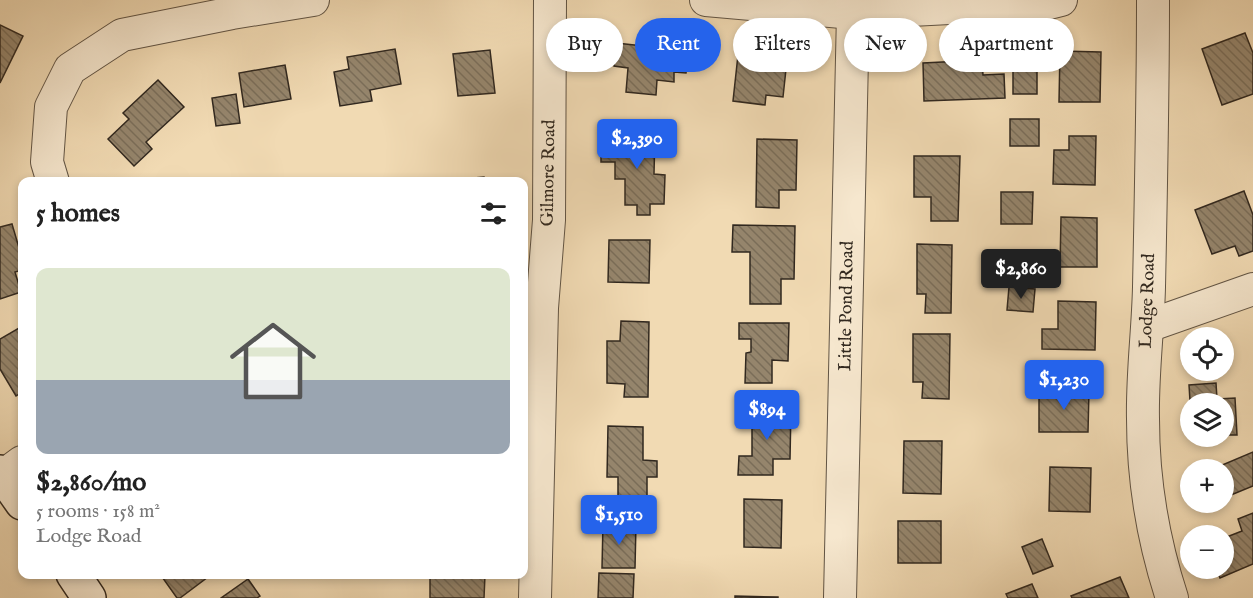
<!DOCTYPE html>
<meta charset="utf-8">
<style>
body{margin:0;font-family:"IM FELL English",serif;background:#f2f2f2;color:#222;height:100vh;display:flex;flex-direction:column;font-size:22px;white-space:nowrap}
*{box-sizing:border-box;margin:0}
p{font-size:20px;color:#767676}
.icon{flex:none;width:33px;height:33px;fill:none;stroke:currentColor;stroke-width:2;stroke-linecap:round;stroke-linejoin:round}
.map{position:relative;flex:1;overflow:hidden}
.panel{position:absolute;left:18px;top:177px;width:510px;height:402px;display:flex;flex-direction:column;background:#fff;border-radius:12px;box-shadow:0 3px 9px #0003}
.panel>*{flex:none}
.guide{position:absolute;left:546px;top:18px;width:570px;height:54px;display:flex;gap:12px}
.buttons{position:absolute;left:1180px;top:327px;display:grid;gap:12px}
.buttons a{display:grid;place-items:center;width:54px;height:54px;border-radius:50%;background:#fff;box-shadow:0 3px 9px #0003;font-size:30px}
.price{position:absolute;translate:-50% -51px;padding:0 14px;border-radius:6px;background:#2563eb;color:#fff;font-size:20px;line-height:39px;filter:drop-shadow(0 2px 3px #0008)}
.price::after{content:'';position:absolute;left:50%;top:36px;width:18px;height:14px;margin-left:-9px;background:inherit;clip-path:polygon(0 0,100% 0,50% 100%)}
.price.on{background:#222;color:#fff}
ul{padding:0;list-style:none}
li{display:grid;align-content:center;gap:12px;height:318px;padding:0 18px}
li+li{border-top:2px solid #e0e0e0}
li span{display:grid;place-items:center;height:186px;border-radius:12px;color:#555}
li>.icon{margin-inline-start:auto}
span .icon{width:108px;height:108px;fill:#fffc;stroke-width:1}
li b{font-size:26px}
h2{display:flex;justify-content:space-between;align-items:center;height:72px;padding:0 18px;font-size:26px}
.tag{padding:0 21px;border-radius:27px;background:#fff;box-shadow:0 3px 9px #0003;font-size:21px;line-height:54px}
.tag.on{background:#2563eb;color:#fff}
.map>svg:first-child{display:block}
</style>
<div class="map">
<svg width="1253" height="598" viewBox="0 0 1253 598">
<defs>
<pattern id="building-back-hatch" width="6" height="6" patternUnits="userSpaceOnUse" patternTransform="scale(1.5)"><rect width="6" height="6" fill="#95856c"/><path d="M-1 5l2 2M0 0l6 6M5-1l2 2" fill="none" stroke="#7a6d58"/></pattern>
</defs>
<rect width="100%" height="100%" fill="#f1dab3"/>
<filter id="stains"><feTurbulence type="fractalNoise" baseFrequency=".00333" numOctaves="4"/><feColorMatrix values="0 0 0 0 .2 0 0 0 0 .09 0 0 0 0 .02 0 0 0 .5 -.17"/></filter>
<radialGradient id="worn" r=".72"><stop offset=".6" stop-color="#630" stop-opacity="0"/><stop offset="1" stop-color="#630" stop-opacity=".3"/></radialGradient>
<g fill="url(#building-back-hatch)" stroke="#31281f" stroke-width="1.5">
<polygon points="0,25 23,36 0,83"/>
<polygon points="1245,33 1253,53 1253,94 1222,105 1202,49"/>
<polygon points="616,43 689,51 686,73 674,72 674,82 657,80 656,95 626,92 628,68 614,66"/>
<polygon points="395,49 401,84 370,90 372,101 340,106 334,72 349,69 347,57"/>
<polygon points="490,50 495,93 458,96 453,54"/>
<polygon points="1060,51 1101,52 1100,102 1059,102"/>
<polygon points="738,55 787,60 783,97 766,95 765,105 733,101"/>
<polygon points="982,60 983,75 1004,74 1005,98 924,101 923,63"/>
<polygon points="285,65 291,99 244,107 239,73"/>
<rect x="1013" y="69" width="24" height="25"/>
<polygon points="158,80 184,107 146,142 152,149 134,166 108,139 129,119 123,113"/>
<polygon points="236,94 240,123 216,126 212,98"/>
<rect x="1010" y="119" width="29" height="27"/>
<polygon points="615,133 655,133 654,174 665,175 664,204 650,204 650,215 637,215 637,205 625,205 625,179 615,179 615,162 601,162 601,148 615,148"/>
<polygon points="1069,136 1096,136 1095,185 1053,184 1054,150 1069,150"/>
<polygon points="757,139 797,140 796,190 779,190 779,208 756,207"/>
<polygon points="914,156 960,156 958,221 931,221 931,197 914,197"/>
<polygon points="484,177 485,182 451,182 451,180"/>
<polygon points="1244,191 1253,215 1253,251 1239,256 1235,246 1212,254 1195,210"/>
<polygon points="1001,192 1033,192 1032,224 1001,224"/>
<polygon points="1061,217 1097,218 1097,267 1060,267"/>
<polygon points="12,224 22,258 22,270 15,272 21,292 0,299 0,227"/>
<polygon points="733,225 795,226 794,279 781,279 781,304 750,304 750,252 732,252"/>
<polygon points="609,240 650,240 649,283 608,282"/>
<polygon points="917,244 952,245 951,313 925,313 926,294 917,294"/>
<polygon points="1009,287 1035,289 1033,312 1007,310"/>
<polygon points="1058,301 1096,302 1095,350 1042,349 1042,329 1058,329"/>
<polygon points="621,321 649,322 648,397 624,397 625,384 607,383 607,341 620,341"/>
<polygon points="739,323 789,323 788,361 772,360 772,383 745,383 746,353 751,352 751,339 739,339"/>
<polygon points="19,328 22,334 22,392 16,396 0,369 0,339"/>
<polygon points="913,334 950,334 949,399 922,398 923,382 913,382"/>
<polygon points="1216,383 1217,399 1235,398 1237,435 1224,435 1224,404 1191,404 1191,417 1189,385"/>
<polygon points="1039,390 1089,391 1088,432 1039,432"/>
<polygon points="752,408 791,408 790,459 773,459 773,475 738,475 739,456 752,456"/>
<polygon points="608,426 643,427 643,460 657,461 657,477 647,477 647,504 618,504 618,477 607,477"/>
<polygon points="904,441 942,441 941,494 903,493"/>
<polygon points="1253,452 1253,486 1231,495 1224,477 1224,470 1221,470 1220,466"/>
<polygon points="1050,467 1091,468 1090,512 1049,511"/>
<polygon points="744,499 782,500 781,548 744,547"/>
<polygon points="1253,513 1253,564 1220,578 1216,568 1224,568 1224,538 1242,531 1238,519"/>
<rect x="898" y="521" width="43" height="42"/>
<polygon points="603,523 636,524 635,568 602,568"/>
<polygon points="1042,539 1053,566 1033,574 1022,547"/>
<polygon points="599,573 634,574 633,598 598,598"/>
<polygon points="160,574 212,574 180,598 177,598"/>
<polygon points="430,574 485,575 484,598 430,598"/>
<polygon points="1120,577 1129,598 1072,598 1071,596"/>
<polygon points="248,579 260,596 257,598 221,598"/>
<polygon points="1032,584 1038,598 1008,598 1006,594"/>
<polygon points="735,596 778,597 778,598 735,598"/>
</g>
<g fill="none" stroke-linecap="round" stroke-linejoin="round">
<g stroke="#615444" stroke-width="34">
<g id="minor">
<polyline points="706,0 853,13 1049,3 1061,0"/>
<path d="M1153,0C1153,96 1151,191 1149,287C1148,331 1142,375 1143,419C1143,480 1153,540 1172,598"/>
<polyline points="53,182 47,162 51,107 70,69 122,35 232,13 313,0"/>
<polyline points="1148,326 1253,289"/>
<polyline points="3,476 22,462"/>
<polyline points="535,598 542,308 549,220 550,0"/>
<polyline points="840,598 853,13"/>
</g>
</g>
<g stroke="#31281f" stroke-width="36">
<g id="secondary">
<polyline points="0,472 22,503"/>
<polyline points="73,574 89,598"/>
</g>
</g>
<use href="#minor" stroke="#f6e7ce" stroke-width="32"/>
<use href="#secondary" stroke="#f6e7ce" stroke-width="33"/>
</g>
<g text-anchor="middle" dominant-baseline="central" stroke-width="6" stroke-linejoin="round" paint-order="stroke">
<g font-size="18" fill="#31281f" stroke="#f6e7ce">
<text transform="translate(549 173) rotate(-89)">Gilmore Road</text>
<text transform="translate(1148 301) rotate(-88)">Lodge Road</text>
<text transform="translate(847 306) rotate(-89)">Little Pond Road</text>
</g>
</g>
<rect width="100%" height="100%" filter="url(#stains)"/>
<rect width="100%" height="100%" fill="url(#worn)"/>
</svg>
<div class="buttons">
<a><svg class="icon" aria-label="locate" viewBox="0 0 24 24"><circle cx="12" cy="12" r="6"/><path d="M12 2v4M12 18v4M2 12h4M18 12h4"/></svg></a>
<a><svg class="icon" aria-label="layers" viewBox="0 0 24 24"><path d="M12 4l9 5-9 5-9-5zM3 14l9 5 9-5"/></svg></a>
<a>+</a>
<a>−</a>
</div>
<b class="price" style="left:637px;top:170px">$2,390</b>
<b class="price on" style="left:1021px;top:300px">$2,860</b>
<b class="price" style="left:1064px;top:411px">$1,230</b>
<b class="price" style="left:767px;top:441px">$894</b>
<b class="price" style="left:619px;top:546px">$1,510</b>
<div class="guide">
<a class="tag">Buy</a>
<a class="tag on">Rent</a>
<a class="tag">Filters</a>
<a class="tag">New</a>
<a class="tag">Apartment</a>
</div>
<section class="panel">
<h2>5 homes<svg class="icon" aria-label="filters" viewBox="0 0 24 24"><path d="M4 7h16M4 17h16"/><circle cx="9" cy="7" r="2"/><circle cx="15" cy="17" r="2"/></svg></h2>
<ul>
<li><span style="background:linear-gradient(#dfe7d0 60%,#9aa5b1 0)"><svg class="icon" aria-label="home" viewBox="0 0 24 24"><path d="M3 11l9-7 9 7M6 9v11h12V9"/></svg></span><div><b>$2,860/mo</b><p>5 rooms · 158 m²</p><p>Lodge Road</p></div></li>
</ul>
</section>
</div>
